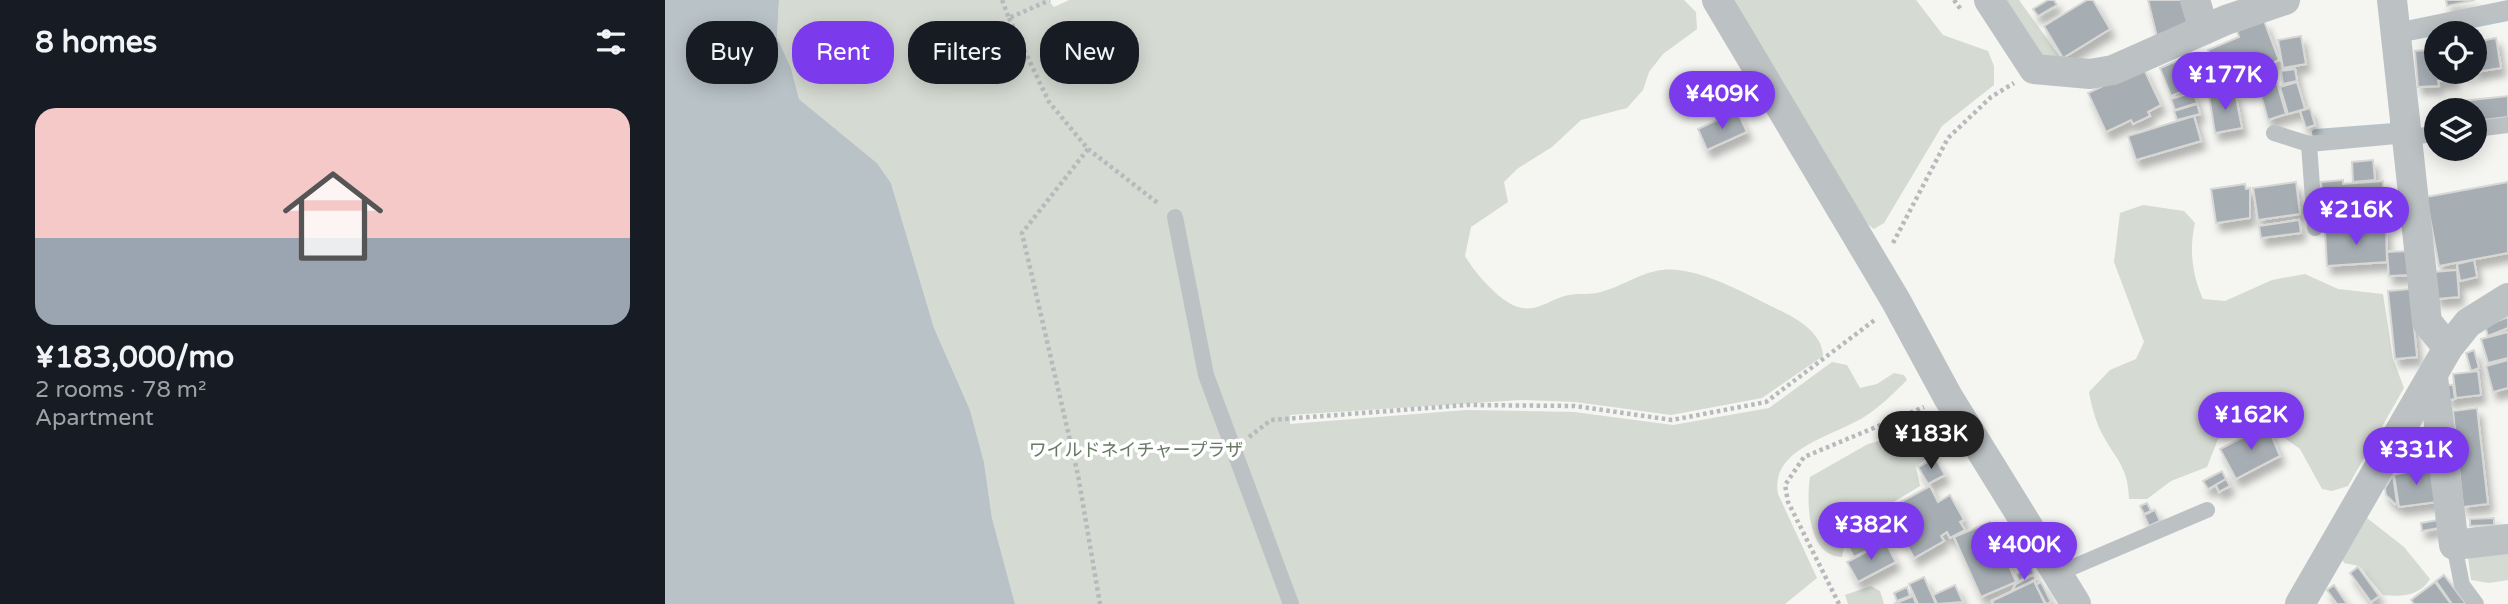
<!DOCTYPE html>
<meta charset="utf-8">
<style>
body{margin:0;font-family:"Varela Round","Noto Sans JP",sans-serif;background:#20242c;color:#f1f3f6;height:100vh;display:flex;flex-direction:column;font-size:26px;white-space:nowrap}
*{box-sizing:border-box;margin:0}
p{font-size:23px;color:#9ea1a6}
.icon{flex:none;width:38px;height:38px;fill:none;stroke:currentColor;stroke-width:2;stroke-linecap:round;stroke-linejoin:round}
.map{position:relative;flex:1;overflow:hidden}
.details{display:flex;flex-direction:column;background:#171b24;width:665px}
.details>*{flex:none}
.top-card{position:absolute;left:21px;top:21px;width:665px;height:63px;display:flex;gap:14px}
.fabs{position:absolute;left:1759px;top:21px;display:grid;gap:14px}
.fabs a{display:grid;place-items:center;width:63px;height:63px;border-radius:50%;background:#171b24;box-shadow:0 4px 18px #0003;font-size:35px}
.price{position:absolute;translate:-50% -60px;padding:0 16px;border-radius:24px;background:#7c3aed;color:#fff;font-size:23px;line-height:46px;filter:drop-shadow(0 2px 4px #0008)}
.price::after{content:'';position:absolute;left:50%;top:42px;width:21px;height:16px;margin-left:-10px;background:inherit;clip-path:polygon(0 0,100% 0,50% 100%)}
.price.current{background:#222;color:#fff}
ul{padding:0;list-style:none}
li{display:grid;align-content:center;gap:14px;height:371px;padding:0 35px}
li+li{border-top:2px solid #363941}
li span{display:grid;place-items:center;height:217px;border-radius:21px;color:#555}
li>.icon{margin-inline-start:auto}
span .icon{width:126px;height:126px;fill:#fffc;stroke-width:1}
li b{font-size:30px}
h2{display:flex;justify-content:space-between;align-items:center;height:84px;padding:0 35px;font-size:30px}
.chip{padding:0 24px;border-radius:28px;background:#171b24;box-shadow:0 4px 18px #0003;font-size:24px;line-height:63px}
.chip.current{background:#7c3aed;color:#fff}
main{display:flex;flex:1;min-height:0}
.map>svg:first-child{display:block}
</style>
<main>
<section class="details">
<h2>8 homes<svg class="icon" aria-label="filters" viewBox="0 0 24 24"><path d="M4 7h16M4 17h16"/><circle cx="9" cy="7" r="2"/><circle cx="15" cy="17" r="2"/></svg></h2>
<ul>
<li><span style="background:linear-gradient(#f6c9c9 60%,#9aa5b1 0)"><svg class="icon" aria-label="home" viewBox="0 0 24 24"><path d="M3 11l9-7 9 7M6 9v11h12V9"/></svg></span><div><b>¥183,000/mo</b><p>2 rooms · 78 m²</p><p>Apartment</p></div></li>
</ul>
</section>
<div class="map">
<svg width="1843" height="604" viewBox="0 0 1843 604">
<defs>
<filter id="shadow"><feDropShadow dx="4.5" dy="8" stdDeviation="3.5" flood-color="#0004"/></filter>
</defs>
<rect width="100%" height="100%" fill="#f5f5f2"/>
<g fill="#d5dad2">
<path d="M114,0H383L389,7L404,0H1019L1031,12L1032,29L998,54L984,72L978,90L962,108L916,120L887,147L852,169L839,182L843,202L806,227L800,256C809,272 835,302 853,307C873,313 886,298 904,295C914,293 926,295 936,292C955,287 972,275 991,271C1026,262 1081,294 1112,309C1130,317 1158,333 1158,356L1097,398L1006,415L910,402L856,400L625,415V424L801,410L909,412L1008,425L1104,408L1167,362L1182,365L1195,388L1212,384L1229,373L1239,375L1242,380C1231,391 1218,404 1205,413C1176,435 1104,446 1113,494L1152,578L1120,604H350L327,518L319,462L305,410L269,328L226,183L212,163L134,99L126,68L112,37Z"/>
<polygon points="1065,0 1251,0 1278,35 1323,51 1329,66 1329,85 1277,126 1219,223 1209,229 1194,218"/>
<polygon points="1333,0 1354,0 1398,61 1372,58"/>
<path d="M1478,205L1519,211L1530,223C1524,249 1527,275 1538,299L1560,301L1607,280L1640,274L1673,289L1718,294L1728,359L1739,388L1683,486L1667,491L1657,489L1635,449L1621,439L1601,417L1553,439L1542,467L1506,481L1482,499H1464C1463,469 1454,463 1440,439C1431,424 1427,408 1424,392L1445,370L1471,359L1479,342L1449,262L1455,213Z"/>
<path d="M1248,432C1262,434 1266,440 1269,453L1251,467L1255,486L1222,506L1221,511L1233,538L1231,543L1215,540L1204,521H1200L1175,537L1179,548L1177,557C1143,556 1141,503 1145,477L1203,444Z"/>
<path d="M1702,518L1739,547L1765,579C1755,596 1736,597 1718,595L1694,566L1679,563L1677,558Z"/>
<polygon points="1843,551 1843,580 1824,583 1806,580 1803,557"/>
<polygon points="1206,586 1215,591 1219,604 1183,604 1180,595"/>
</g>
<polygon fill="#b8c2c7" points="0,0 114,0 112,37 126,68 134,99 212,163 226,183 269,328 305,410 319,462 327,518 350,604 0,604"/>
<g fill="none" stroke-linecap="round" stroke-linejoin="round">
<g stroke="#b8c2c7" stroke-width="8">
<polyline points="1743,37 1843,17"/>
<polyline points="1651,133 1729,127 1729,121"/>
</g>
</g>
<g fill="#a6aeb3" stroke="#d7d7d5" stroke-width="2" filter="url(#shadow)">
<polygon points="1383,0 1389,0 1392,5 1373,16 1368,9"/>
<polygon points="1422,0 1428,0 1445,29 1398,58 1379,26"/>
<polygon points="1483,0 1518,0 1525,28 1492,37"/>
<polygon points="1781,0 1810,0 1782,6"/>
<polygon points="1599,21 1614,60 1603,65 1605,71 1589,78 1587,71 1556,83 1543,50 1574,37 1572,31"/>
<polygon points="1636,36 1641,64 1618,68 1613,40"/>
<polygon points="1831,38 1836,68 1799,74 1798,72 1810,72 1810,42"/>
<polygon points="1771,49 1771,72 1788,72 1789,80 1773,81 1774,86 1753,87 1750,51"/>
<polygon points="1514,60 1526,88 1506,96 1495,68"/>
<polygon points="1478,67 1496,105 1483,112 1485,116 1468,124 1466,120 1441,132 1423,93"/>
<polygon points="1630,69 1632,81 1618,84 1616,71"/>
<polygon points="1632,82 1640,109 1623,114 1615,87"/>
<polygon points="1612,83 1621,114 1603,120 1594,88"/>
<polygon points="1528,92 1532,103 1510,110 1506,99"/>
<polygon points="1570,92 1577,128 1550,133 1544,96"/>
<polygon points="1843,96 1843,117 1810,121 1810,110 1798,110 1797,101"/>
<polygon points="1796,102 1797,110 1777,110 1776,104"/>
<polygon points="1532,104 1535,114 1512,120 1509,111"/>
<polygon points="1645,108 1650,125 1641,128 1635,111"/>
<polygon points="1072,111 1082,132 1042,150 1033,129"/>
<polygon points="1529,116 1536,141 1471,160 1463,136"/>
<polygon points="1708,160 1710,180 1688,182 1687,162"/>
<polygon points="1678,180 1678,184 1718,181 1719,199 1711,199 1712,209 1658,212 1656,182"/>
<polygon points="1631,182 1635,214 1593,220 1588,188"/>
<polygon points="1843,182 1843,253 1774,266 1761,197"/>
<polygon points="1580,184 1581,189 1585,188 1585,218 1551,223 1546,189"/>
<polygon points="1634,220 1636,233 1596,238 1594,226"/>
<polygon points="1721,228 1722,262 1662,266 1660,231"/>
<polygon points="1742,251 1744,275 1724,276 1722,252"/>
<polygon points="1809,260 1812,277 1795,281 1792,264"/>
<polygon points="1792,270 1794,297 1771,299 1768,272"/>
<polygon points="1745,289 1752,357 1730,359 1723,291"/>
<polygon points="1843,317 1843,328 1823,336 1820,326"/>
<polygon points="1843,332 1843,358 1823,363 1816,339"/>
<polygon points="1809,350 1814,368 1806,371 1801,353"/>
<polygon points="1843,360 1843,388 1828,392 1821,366"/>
<polygon points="1813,371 1816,395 1791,398 1788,374"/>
<polygon points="1781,385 1788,385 1790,399 1783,400"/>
<polygon points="1812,408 1823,504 1798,507 1788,411"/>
<polygon points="1602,425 1615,456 1571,479 1555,449"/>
<polygon points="1764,452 1766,465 1739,469 1737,456"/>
<polygon points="1270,458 1280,475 1263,484 1253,467"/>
<polygon points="1766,466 1772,502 1734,507 1729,475"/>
<polygon points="1557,471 1561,479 1543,489 1538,481"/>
<polygon points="1728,475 1732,503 1730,504 1721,495 1720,488"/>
<polygon points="1561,479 1565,486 1554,492 1551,485"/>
<polygon points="1265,486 1273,502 1285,495 1299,520 1295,522 1300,530 1285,538 1282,532 1276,536 1279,541 1249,558 1223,509"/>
<polygon points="1482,503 1486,511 1479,514 1475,506"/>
<polygon points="1490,510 1495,521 1484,526 1479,515"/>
<polygon points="1829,518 1829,525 1805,526 1805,519"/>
<polygon points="1773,520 1774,528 1757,531 1756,523"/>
<polygon points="1325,522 1336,547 1340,546 1344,554 1340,556 1351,582 1316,597 1289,537"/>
<polygon points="1203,524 1214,544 1189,557 1178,537"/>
<polygon points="1220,542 1231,562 1193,582 1182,562"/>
<polygon points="1366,567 1369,574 1354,581 1351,574"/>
<polygon points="1693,567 1714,596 1706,602 1685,573"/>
<polygon points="1368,575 1371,579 1347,591 1351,584"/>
<polygon points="1779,575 1801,604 1787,604 1771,581"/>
<polygon points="1259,577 1271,604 1253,604 1244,584"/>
<polygon points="1369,581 1380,604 1329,604 1327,601"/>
<polygon points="1376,582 1386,602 1381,604 1371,585"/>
<polygon points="1770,582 1786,604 1749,604 1746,600"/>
<polygon points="1290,585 1298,602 1272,604 1268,595"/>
<polygon points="1669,585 1682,604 1672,604 1662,590"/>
<polygon points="1242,587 1245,596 1232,601 1229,593"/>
<polygon points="1248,596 1251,604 1229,604"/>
</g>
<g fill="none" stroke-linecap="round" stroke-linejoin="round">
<g stroke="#b7babc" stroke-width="4.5" stroke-dasharray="3.5 3.5" stroke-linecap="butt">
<polyline points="337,0 344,18 385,0"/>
<polyline points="1289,0 1297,11"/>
<polyline points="344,18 384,102 423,149 494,204"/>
<polyline points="423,149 357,233 413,475 435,604"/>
<polyline points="1228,243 1283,138 1326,97 1349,83"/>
<polyline points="584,437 606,420 802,405 910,406 1007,420 1101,402 1211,319"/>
<polyline points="1174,604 1123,502 1120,485 1139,457 1259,407"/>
</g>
<g stroke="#bcc1c4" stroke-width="16">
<polyline points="1731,31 1843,8"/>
<polyline points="1810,129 1843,125"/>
<polyline points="1609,133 1644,144 1742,135"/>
<polyline points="1743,137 1771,134"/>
<polyline points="1644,144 1650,228"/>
<polyline points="510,217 541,375 626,604"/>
<polyline points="1789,545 1797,585 1811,604"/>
<polyline points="1394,573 1542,510"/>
</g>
<g stroke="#bcc1c4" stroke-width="30">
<polyline points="1052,0 1231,301 1283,397 1411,604"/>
<polyline points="1324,0 1369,69 1425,74 1448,70 1561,20 1620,0"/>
<polyline points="1530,0 1539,30"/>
<polyline points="1727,0 1762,322 1783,348"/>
<polyline points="1768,377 1789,545 1843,539"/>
<polyline points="1635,604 1783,348 1803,323 1843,298"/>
</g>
</g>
<g text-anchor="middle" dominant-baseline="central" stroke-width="7" stroke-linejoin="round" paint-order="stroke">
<g font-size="18" fill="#687965" stroke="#fff">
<text x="471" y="450">ワイルドネイチャープラザ</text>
</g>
</g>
</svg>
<div class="fabs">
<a><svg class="icon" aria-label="locate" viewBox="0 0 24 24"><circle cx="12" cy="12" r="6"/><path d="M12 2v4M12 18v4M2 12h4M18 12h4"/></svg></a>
<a><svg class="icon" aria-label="layers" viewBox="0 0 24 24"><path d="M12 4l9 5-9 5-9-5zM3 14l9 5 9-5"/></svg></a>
</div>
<b class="price" style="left:1560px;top:112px">¥177K</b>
<b class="price" style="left:1057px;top:131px">¥409K</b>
<b class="price" style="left:1691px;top:247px">¥216K</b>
<b class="price" style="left:1586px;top:452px">¥162K</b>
<b class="price current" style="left:1266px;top:471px">¥183K</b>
<b class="price" style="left:1751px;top:487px">¥331K</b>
<b class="price" style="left:1206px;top:562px">¥382K</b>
<b class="price" style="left:1359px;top:582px">¥400K</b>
<div class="top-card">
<a class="chip">Buy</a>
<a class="chip current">Rent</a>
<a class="chip">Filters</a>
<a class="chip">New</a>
</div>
</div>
</main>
